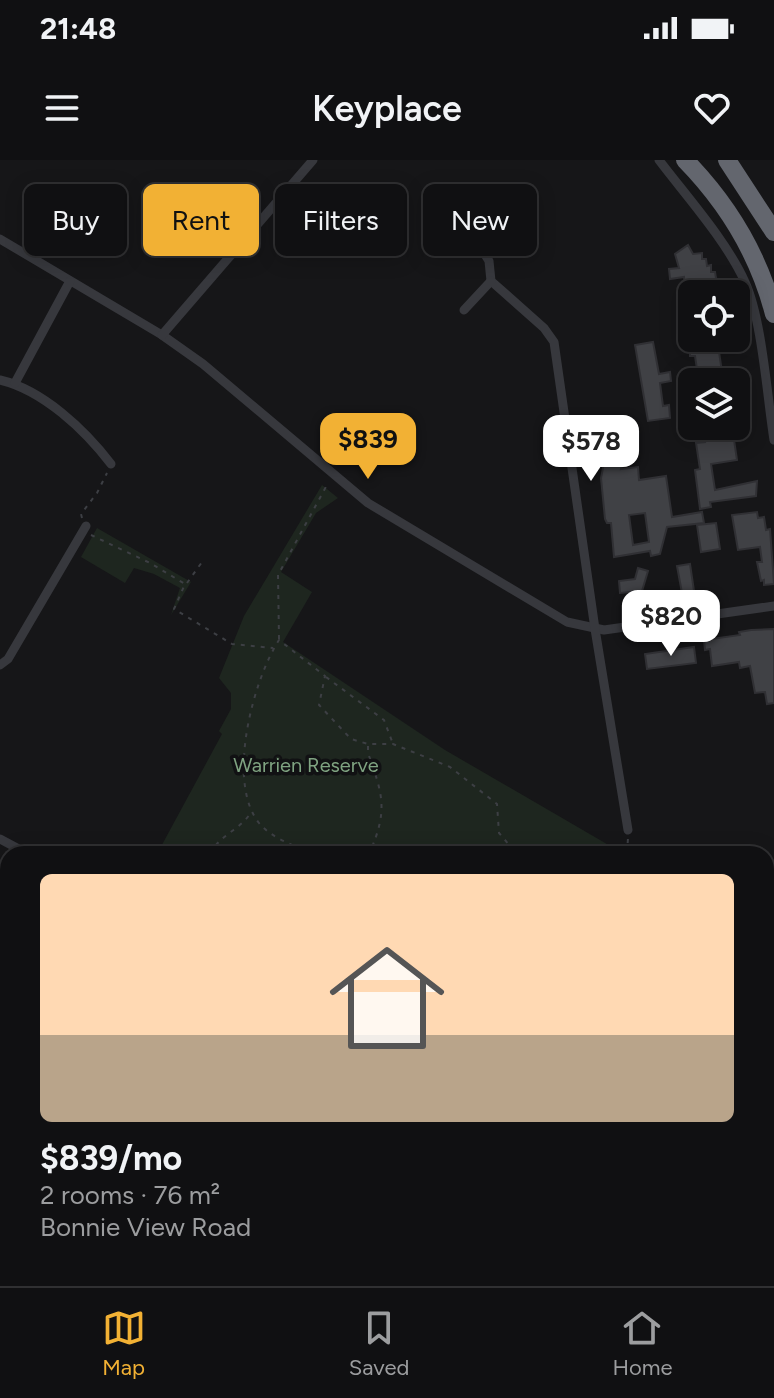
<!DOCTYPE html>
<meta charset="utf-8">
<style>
body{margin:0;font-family:Figtree,sans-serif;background:#1e1e20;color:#f1f3f6;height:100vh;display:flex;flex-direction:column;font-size:30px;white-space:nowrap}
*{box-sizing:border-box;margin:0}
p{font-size:26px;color:#9c9d9f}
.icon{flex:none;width:44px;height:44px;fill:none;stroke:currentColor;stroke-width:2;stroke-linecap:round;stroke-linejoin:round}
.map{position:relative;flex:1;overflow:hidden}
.sheet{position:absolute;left:0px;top:686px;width:774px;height:440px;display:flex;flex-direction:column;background:#101012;border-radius:24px 24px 0 0;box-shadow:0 4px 20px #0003,0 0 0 2px #303032}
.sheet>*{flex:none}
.top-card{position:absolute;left:24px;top:24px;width:726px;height:72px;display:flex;gap:16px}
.buttons{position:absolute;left:678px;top:120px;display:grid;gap:16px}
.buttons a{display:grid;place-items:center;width:72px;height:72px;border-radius:12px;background:#101012;box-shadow:0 4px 20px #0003,0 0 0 2px #303032;font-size:40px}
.price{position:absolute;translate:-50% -68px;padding:0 18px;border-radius:16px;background:#fff;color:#222;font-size:26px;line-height:52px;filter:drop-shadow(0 2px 4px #0008)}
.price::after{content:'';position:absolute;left:50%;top:48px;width:24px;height:18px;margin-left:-12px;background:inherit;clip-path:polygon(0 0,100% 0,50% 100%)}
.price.on{background:#f2b134;color:#111}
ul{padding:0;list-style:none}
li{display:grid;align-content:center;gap:16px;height:424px;padding:0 40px}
li span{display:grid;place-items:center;height:248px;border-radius:12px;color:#555}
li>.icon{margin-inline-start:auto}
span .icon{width:144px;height:144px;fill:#fffc;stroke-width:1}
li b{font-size:34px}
.tag{padding:0 28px;border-radius:12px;background:#101012;box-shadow:0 4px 20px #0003,0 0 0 2px #303032;font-size:28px;line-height:72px}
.tag.on{background:#f2b134;color:#111}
.status{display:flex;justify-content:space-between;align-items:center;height:56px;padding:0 40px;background:#101012;direction:ltr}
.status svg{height:22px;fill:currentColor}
header{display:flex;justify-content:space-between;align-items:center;height:104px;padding:0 40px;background:#101012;font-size:36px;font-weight:600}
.tabs{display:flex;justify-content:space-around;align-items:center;height:112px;border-top:2px solid #303032;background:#101012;font-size:22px;color:#9c9d9f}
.tabs a{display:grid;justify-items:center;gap:4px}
.tabs .on{color:#f2b134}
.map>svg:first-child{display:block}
</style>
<div class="status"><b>21:48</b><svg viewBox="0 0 49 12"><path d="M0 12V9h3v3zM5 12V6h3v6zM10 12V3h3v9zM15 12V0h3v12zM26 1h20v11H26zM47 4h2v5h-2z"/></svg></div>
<header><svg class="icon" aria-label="menu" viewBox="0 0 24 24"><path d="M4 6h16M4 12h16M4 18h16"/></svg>Keyplace<svg class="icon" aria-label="heart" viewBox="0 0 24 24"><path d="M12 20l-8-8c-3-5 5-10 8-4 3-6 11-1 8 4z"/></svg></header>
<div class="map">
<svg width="774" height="1126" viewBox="0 0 774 1126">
<rect width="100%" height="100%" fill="#161618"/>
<g fill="#1e261f">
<polygon points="322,325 338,338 316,353 281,412 312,432 283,482 445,590 612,687 613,694 157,694 222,574 219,571 231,549 231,533 219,518 244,456"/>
<polygon points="97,368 191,422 171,455 180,428 154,414 134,408 125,423 81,397"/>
</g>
<g fill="#404145" stroke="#303034" stroke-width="2" fill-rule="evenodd">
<polygon points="688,85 693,94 702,93 702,99 706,99 707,106 711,105 711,112 715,112 716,118 723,125 724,134 686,134 684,117 670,119 669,109 679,108 675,94"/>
<polygon points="692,154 692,178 717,178 722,212 698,216 695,196 690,196 690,186 687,186 683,156"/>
<polygon points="653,182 659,214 670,212 671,221 660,223 663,246 669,245 670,258 648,261 635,185"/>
<path d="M627,263L628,272L624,273L620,288L626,290L621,309L638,307L639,320L666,316L672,357L702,352L704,363L667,367L660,394L651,396L650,391L614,397L611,363H607L605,359L601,318L611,266ZM645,353L649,382L633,385L629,355Z"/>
<polygon points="703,266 732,266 737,300 711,304 715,330 757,321 756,336 710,342 711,347 700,349 695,310 700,309 696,283 705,282"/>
<polygon points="757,352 758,358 764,357 766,370 770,369 774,424 764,425 764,420 761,421 757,402 762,402 760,387 738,390 732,355"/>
<polygon points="716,363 720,389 701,392 697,365"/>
<polygon points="690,404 694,431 682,433 677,406"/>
<polygon points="638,408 648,411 642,431 620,433 619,421 635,419"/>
<polygon points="774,469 774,543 767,544 765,532 755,533 750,506 740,508 739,502 712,506 710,489 705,490 704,480 740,475 739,472 751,470"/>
<polygon points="694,487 696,503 647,509 645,494"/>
</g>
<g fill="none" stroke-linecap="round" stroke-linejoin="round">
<g stroke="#3d3f44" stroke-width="2" stroke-dasharray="4 6" stroke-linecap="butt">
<polyline points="82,358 81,354 97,333 107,313"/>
<polyline points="91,375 150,403 185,424 174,449 232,484 273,488"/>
<polyline points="187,423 202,402"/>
<polyline points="279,479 278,415 328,323"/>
<polyline points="326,517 384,560 393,584"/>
<path d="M368,586V593C383,635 388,650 370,692"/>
<polyline points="627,693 628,678"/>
<path d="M211,694C216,677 242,669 251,652"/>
<path d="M311,694C294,685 271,678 259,663C226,622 253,520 279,480L325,516L319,545L351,579L368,584H393L450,607L497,644L499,673L517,694"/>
<polyline points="766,744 774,745"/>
</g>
<g stroke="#37383d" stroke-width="9">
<path d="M659,0C687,37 726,80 745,122C762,159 767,236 774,280"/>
<polyline points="0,79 162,175 203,204 368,343 567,462 604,470 774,446"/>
<polyline points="481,88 489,101 491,121 544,168 554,182 595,469 628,670"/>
<polyline points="464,150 491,121"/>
<polyline points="162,175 313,0"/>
<path d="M0,220C43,230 85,270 111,304"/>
<polyline points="15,223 70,121"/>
<polyline points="0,505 8,499 86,366"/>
<polyline points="0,679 28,694"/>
<polyline points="0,932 8,917"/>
<polyline points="0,1034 8,1039"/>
<polyline points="766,1095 774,1099"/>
<polyline points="160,1118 175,1126"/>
<polyline points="519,1118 534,1126"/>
<polyline points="607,1126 612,1118"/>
</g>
<g stroke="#63666e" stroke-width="18">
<path d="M685,0C727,43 759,96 774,154"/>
<polyline points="727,0 774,72"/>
</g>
</g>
<g text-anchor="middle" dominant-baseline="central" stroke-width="7" stroke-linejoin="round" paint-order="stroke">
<g font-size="20" fill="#7fa381" stroke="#111113">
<text x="306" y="605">Warrien Reserve</text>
</g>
</g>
</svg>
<div class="buttons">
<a><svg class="icon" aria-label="locate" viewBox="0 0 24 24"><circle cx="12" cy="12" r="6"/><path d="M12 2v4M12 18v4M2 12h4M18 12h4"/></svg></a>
<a><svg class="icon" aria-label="layers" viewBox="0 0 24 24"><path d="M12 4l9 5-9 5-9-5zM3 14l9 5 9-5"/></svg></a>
</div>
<b class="price on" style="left:368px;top:321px">$839</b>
<b class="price" style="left:591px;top:323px">$578</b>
<b class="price" style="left:671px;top:498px">$820</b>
<div class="top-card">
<a class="tag">Buy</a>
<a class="tag on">Rent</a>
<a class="tag">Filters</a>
<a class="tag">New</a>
</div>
<section class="sheet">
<ul>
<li><span style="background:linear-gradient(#ffd9b3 65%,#b9a48a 0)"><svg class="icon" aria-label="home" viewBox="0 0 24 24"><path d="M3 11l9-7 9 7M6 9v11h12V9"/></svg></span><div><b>$839/mo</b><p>2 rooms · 76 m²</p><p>Bonnie View Road</p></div></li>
</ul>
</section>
</div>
<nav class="tabs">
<a class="on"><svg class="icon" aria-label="map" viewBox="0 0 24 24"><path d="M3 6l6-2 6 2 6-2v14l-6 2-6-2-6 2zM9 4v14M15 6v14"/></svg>Map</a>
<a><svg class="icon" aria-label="saved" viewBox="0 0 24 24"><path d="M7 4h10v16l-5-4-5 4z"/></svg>Saved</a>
<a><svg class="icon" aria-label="home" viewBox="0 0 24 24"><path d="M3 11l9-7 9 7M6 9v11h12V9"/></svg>Home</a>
</nav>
